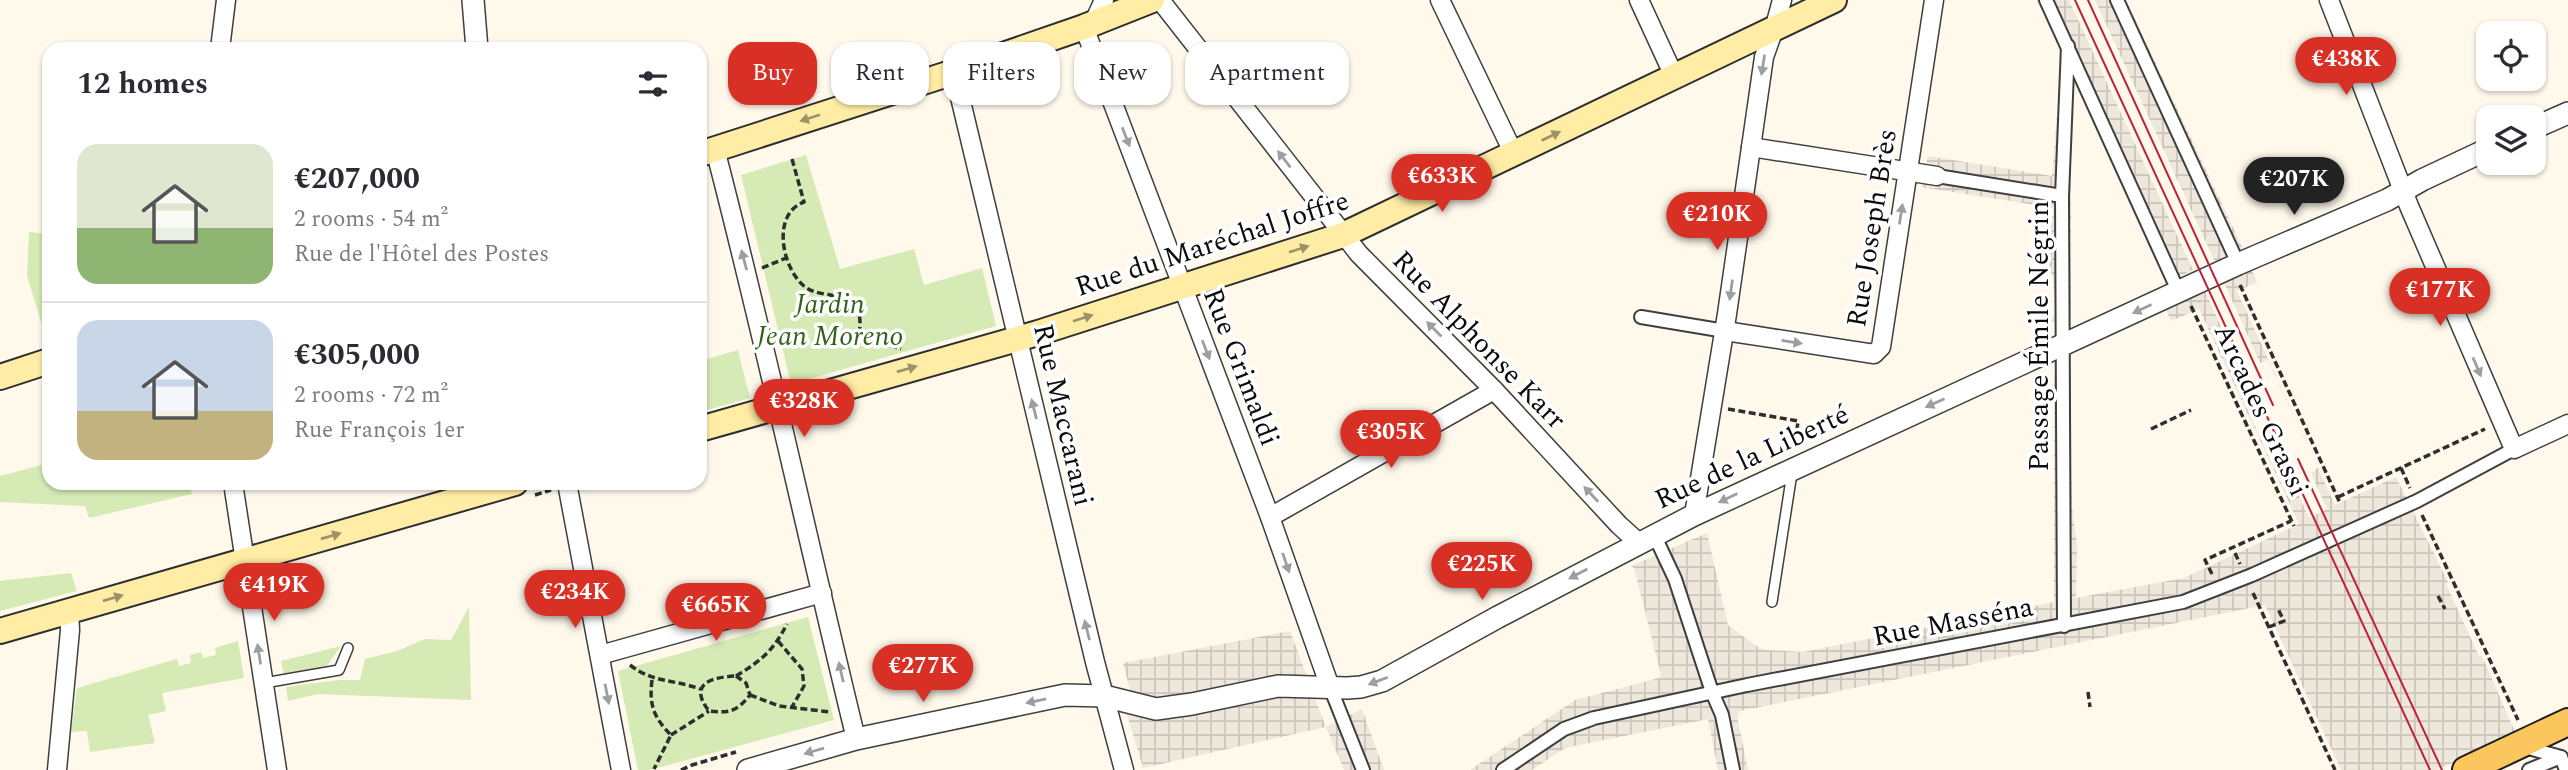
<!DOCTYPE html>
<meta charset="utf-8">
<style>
body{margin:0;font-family:Spectral,serif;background:#f2f2f3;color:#2b2b33;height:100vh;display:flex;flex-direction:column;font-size:26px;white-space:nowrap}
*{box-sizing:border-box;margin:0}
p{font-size:23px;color:#7c7c81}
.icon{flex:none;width:38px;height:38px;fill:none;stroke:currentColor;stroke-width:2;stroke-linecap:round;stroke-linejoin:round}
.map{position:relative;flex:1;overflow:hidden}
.panel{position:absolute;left:42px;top:42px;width:665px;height:448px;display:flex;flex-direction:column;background:#fff;border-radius:21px;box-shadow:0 2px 5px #0004}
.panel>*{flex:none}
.top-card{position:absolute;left:728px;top:42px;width:665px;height:63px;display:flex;gap:14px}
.fabs{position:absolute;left:2476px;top:21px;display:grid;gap:14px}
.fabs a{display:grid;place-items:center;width:70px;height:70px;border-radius:14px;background:#fff;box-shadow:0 2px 5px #0004;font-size:35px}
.price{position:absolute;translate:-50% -60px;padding:0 16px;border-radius:24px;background:#d93025;color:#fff;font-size:23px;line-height:46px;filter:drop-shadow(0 2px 4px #0008)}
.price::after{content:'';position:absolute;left:50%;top:42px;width:21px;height:16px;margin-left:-10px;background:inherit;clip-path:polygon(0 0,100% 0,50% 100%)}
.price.active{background:#222;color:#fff}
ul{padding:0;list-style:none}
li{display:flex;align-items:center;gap:21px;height:175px;padding:0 35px}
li+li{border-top:2px solid #e1e1e2}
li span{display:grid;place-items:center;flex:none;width:196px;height:140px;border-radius:21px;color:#555}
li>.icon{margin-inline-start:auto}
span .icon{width:84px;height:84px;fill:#fffc;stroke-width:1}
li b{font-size:30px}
h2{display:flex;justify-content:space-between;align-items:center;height:84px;padding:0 35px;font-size:30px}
.tag{padding:0 24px;border-radius:21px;background:#fff;box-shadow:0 2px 5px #0004;font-size:24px;line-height:63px}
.tag.active{background:#d93025;color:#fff}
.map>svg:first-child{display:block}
</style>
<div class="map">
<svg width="2568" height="770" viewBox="0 0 2568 770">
<defs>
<pattern id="plaza-grid" width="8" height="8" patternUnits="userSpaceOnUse" patternTransform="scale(1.75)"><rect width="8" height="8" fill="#eee7db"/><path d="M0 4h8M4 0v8" fill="none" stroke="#cbc5bb"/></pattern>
</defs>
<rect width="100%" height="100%" fill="#fff9eb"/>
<g fill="#d5eab4">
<polygon points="806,155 840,269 914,249 924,285 982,268 996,326 791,384 741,175"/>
<polygon points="29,232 49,234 49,326 43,328 27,276"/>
<polygon points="738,350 750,398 700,412 700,361"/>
<polygon points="49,463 49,483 189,483 192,494 89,518 85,506 0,502 0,476"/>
<polygon points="71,573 77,591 0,611 0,581"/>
<polygon points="469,607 471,700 318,694 288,701 286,687 339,680 360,680 365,659 397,651 425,639 451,640"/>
<polygon points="808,617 834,720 650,770 638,770 618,671"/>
<polygon points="238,641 244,678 162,693 166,711 148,715 155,743 90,752 87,731 71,732 77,688 177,659 179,666 191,663 190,655 201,652 203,658 216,655 215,648"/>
<polygon points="341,646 326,667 284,675 281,661"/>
</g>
<g fill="url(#plaza-grid)">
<polygon points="2037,0 2069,0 2193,270 2166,283 2076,77 2071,77 2071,314 2047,325 2055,315 2053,278 2046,255 2054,208 1921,187 1928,156 2052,176 2062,52"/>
<polygon points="2095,0 2126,0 2243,249 2215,262"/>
<polygon points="2251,268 2257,282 2237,291 2335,505 2396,477 2448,582 2446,584 2452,597 2479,656 2482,656 2516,734 2437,770 2341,770 2265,605 1740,711 1737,716 1748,770 1718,770 1708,719 1565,748 1532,770 1470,770 1575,700 1659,678 1661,675 1634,568 1631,566 1707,533 1728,625 1758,647 1767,650 1803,652 2054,602 2054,376 2070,369 2072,507 2077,545 2076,598 2184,578 2299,524 2199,309 2171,321 2165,307 2204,289 2241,371 2232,376 2282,485 2292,481 2309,518 2327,509 2311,473 2318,468 2268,360 2260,363 2223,280"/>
<polygon points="1290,631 1326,727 1362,709 1384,770 1344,770 1326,727 1143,768 1127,714 1134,705 1123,663"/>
</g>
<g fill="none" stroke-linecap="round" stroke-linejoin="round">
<g stroke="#3f3f3f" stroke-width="12">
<g id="service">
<polyline points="1772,602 1792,473"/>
<polyline points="264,683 339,670 348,648"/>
</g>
</g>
<g stroke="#3f3f3f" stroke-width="16">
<g id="pedestrian">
<polyline points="2046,0 2175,284"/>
<polyline points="2117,0 2235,257"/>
<polyline points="1937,176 2062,196"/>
<polyline points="1641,317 1725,331"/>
<polyline points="1659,545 1675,579 1712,692 1722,715 1733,770"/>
<polyline points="2064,626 2062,196 2068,46"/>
<polyline points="1330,687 1363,770"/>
<polyline points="2532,749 2561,757 2566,770"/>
<polyline points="1503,770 1564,729 1594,718 1747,685 2183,602 2252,575 2417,501 2514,449"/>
<polyline points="2529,770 2561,757"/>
</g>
</g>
<g stroke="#3f3f3f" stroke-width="21">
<g id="minor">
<polyline points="1160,0 1359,254 1494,390 1619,525 1639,543"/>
<polyline points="1440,0 1514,154"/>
<polyline points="1639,0 1674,76"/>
<polyline points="2329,0 2409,206 2514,449 2568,424"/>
<polyline points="1093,24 1104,0"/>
<polyline points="1084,27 1270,517 1330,687"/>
<polyline points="220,49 226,0"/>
<polyline points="954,72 1095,662 1124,770"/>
<polyline points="1751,147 1937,176"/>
<path d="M715,149C766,345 808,542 856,739"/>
<polyline points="1725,331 1874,354 1881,347 1934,0"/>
<polyline points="233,483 277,770"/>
<polyline points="567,483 621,770"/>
<polyline points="1694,515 1727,314 1764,57 1775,26 1782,0"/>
<polyline points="1270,517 1494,390"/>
<polyline points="600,655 822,593"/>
<polyline points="57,770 70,630 69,611"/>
</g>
</g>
<g stroke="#3f3f3f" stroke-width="24">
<g id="tertiary">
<polyline points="473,0 477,49"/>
<polyline points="2534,128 2568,113"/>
<polyline points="748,770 856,739 1065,695 1104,696 1156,709 1192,704 1278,686 1347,688 1361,687 1382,681 1498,617 1694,515 2238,264 2387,200 2422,180 2488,149"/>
</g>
</g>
<g stroke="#2e2e2e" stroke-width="28">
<g id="secondary">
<polyline points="700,154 954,72 1084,27 1152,0"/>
<polyline points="0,377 49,361"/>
<polyline points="700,429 1038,333 1343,235 1834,0"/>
<polyline points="0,631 515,483"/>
</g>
</g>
<g stroke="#1d1d1d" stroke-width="30">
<polyline id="primary" points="2466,770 2568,722"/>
</g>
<g stroke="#2e2e2e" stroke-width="3.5" stroke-dasharray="7 3.5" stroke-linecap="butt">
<path d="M792,159L804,202C771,214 782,268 804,286C818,298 840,291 854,305C862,313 860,325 859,336L901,349"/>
<polyline points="762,268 786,258"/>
<polyline points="2240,285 2340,503"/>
<polyline points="2191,306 2294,526"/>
<polyline points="1728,409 1798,421 1795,447"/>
<polyline points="2151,429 2191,410"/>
<polyline points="2401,468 2410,488"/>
<polyline points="535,495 551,490"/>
<polyline points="2338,497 2485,429"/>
<polyline points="2422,515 2518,720"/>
<polyline points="2235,553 2240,564"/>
<polyline points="2212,574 2205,560 2291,521"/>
<polyline points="2253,593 2335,770"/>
<polyline points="2438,596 2445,609"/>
<polyline points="2269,627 2284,621 2278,609"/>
<polyline points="778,641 802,669 804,686 792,707"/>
<path d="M630,665C653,683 673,679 700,689"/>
<path d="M736,676L746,683L750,695C736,712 730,713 709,711C687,683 713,677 736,676Z"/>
<path d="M736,676C762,660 773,651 787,624"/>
<path d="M652,680C649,704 653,717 671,735L654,769"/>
<polyline points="2088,692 2090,707"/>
<polyline points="750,695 779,706 830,712"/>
<polyline points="671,735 709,711"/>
<polyline points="681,770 692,765 736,752"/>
</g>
<use href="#service" stroke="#fff" stroke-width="9"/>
<use href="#pedestrian" stroke="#fff" stroke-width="12"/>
<use href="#minor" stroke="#fff" stroke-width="18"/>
<use href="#tertiary" stroke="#fff" stroke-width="21"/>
<use href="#secondary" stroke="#ffeda6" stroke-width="24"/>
<use href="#primary" stroke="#fbc65e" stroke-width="26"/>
<g stroke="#be2238" stroke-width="2">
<polyline points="2075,0 2430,770"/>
<polyline points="2088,0 2273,405"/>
<polyline points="2298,459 2442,770"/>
</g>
</g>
<defs><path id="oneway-solid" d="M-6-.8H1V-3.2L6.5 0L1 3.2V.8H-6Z" transform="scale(1.75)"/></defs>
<g fill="#9e9e9e">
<use href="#oneway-solid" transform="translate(1763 65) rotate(99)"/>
<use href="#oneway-solid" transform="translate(1126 137) rotate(69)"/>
<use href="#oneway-solid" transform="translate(1284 159) rotate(-128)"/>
<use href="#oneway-solid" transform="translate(1901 214) rotate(-81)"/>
<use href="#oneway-solid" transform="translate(744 260) rotate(-105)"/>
<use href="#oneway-solid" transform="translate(1731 290) rotate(98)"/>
<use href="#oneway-solid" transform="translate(2142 309) rotate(155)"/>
<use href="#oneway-solid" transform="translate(1434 329) rotate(-135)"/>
<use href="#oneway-solid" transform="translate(1792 342) rotate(9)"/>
<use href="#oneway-solid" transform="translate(1206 350) rotate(69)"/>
<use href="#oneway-solid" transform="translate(2477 367) rotate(67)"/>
<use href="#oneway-solid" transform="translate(1935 403) rotate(156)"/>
<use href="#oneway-solid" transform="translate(1034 409) rotate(-104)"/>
<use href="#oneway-solid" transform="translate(1591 494) rotate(-133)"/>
<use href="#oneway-solid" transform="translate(1728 498) rotate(154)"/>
<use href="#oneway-solid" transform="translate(1286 563) rotate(71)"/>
<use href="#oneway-solid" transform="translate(1578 574) rotate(152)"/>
<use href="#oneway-solid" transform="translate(1087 630) rotate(-104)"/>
<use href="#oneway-solid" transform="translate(259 654) rotate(-99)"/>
<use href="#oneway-solid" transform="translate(841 672) rotate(-103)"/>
<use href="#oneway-solid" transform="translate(1378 681) rotate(159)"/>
<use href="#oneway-solid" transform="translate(607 694) rotate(79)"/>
<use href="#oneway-solid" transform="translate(1036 701) rotate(168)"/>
<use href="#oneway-solid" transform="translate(814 751) rotate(164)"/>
</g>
<g fill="#9e9368">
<use href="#oneway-solid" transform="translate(810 118) rotate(162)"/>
<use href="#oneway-solid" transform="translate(1551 136) rotate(-26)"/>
<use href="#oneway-solid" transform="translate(1299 249) rotate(-18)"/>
<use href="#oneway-solid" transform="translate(1083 318) rotate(-18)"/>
<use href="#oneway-solid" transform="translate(907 369) rotate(-16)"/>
<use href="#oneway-solid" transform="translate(331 536) rotate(-16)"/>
<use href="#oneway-solid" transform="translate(113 598) rotate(-16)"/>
</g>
<g text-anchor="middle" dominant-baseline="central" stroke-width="7" stroke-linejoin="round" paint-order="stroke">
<g font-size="28" fill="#0c0c0c" stroke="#fff">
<text transform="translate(1872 228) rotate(-81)">Rue Joseph Brès</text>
<text transform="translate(1212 244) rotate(-18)">Rue du Maréchal Joffre</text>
<text transform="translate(2039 336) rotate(-90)">Passage Émile Négrin</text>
<text transform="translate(1479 340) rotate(46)">Rue Alphonse Karr</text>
<text transform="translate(1241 367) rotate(69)">Rue Grimaldi</text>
<text transform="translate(2261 410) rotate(65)">Arcades Grassi</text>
<text transform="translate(1063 415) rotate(77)">Rue Maccarani</text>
<text transform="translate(1752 457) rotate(-25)">Rue de la Liberté</text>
<text transform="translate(1953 622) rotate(-11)">Rue Masséna</text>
</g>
<g font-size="28" font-style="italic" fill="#31641b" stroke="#fff">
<text x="830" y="304">Jardin<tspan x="830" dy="32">Jean Moreno</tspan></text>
</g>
</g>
</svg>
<div class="fabs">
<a><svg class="icon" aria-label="locate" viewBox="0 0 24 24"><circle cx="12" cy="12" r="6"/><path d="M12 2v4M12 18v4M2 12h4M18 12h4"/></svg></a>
<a><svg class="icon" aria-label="layers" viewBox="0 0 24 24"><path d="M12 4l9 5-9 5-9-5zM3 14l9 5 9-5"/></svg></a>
</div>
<b class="price" style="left:2346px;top:97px">€438K</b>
<b class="price" style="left:1442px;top:214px">€633K</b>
<b class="price active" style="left:2294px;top:217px">€207K</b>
<b class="price" style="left:1717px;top:252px">€210K</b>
<b class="price" style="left:2440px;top:328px">€177K</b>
<b class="price" style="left:804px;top:439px">€328K</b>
<b class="price" style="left:1391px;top:470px">€305K</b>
<b class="price" style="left:1482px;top:602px">€225K</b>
<b class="price" style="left:274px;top:623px">€419K</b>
<b class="price" style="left:575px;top:630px">€234K</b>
<b class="price" style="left:716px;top:643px">€665K</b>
<b class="price" style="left:923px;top:704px">€277K</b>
<div class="top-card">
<a class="tag active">Buy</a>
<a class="tag">Rent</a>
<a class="tag">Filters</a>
<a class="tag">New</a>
<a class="tag">Apartment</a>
</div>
<section class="panel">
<h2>12 homes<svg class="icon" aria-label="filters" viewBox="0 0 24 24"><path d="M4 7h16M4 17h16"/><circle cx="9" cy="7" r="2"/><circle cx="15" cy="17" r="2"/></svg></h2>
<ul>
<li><span style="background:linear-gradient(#dfe7d0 60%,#8fb573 0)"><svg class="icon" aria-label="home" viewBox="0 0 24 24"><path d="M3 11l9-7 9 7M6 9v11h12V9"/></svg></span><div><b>€207,000</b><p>2 rooms · 54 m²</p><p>Rue de l'Hôtel des Postes</p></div></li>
<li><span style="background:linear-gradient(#c9d6e8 65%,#c2b280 0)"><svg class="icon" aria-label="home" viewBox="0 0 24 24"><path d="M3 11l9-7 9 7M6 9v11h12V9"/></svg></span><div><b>€305,000</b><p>2 rooms · 72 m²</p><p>Rue François 1er</p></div></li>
</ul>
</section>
</div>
